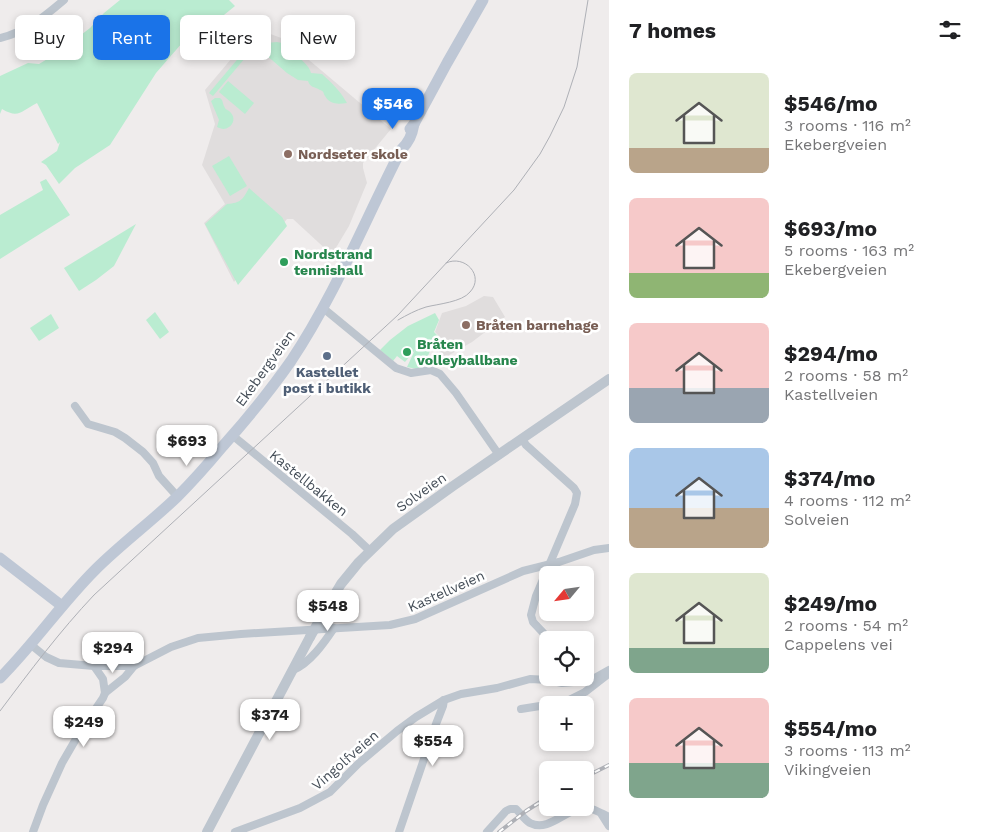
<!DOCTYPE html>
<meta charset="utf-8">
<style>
body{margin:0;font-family:"Work Sans",sans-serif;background:#f6f6f6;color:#202124;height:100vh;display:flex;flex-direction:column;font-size:19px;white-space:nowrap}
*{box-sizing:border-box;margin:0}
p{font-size:16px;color:#757577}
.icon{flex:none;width:28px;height:28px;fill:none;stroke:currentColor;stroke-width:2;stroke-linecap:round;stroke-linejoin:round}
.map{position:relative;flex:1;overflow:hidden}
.panel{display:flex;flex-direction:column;background:#fff;width:375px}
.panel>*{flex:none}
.hud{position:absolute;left:15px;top:15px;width:475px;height:45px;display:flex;gap:10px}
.needle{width:32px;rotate:241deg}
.fabs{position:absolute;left:539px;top:566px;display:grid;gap:10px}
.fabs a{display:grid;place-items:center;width:55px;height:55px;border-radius:8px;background:#fff;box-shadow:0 2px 8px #0003;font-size:25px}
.price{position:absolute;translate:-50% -42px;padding:0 11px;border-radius:10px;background:#fff;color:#222;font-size:16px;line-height:32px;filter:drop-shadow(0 1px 2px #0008)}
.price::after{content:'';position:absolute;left:50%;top:30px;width:15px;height:11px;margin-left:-8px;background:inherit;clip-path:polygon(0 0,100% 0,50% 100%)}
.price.current{background:#1a73e8;color:#fff}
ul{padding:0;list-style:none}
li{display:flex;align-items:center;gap:15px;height:125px;padding:0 20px}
li span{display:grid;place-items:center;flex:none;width:140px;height:100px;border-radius:8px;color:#555}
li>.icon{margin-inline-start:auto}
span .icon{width:60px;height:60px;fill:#fffc;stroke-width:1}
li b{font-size:21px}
h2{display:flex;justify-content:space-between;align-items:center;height:60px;padding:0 20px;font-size:21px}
.chip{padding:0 18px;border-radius:8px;background:#fff;box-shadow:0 2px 8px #0003;font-size:18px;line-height:45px}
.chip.current{background:#1a73e8;color:#fff}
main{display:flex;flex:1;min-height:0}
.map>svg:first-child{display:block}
</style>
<main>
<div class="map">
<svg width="609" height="832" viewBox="0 0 609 832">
<rect width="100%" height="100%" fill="#efecec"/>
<g fill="#e0dddd">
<polygon points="265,32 284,39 391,129 363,163 363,168 367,183 366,185 349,226 337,246 331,254 293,219 287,219 234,282 204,223 225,204 202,165 215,124 205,90 247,40"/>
<polygon points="484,296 493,297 505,317 472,342 444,358 435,346 441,338 435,332 442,313 466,306"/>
</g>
<g fill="#baecd1">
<path d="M120,0H229L235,6L219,19L196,27L156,73L110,145L75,168L59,184L46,165L41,162L57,151L60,142L58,144L37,103C21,111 19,119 2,109L0,114V76L28,63L39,64L59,52L90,28L104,13Z"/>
<polygon points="252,42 256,45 213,96 209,93"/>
<path d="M277,42C288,43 294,51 301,59C305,64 309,66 311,73L322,74C332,83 341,92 347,103C338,104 330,105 325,96C323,93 324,91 320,90C314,86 310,88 308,81L298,80L287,73L265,54L263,51L262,46L266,43Z"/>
<polygon points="228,81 254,103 245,114 219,92"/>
<path d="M215,98H220L222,100C223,102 223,105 225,108C227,111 228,109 231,113C235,117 234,124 229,127C225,130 221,129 217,127L219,120L211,101Z"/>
<polygon points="229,156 247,186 230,196 212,166"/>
<polygon points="46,179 70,215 0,259 0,215 43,190 40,182"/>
<path d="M249,188L282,217L287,226L238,285L205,224L227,204C241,203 243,199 249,188Z"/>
<polygon points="136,224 114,266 96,280 79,291 64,268"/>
<polygon points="155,312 169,332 160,339 146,320"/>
<polygon points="435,313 439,320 434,332 441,339 430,351 422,370 407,367 415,350 405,362 397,356 393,361 380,350 390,340 408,326"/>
<polygon points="51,314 59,328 39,341 30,328"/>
</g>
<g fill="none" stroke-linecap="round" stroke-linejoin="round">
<g stroke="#bdc5ce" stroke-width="8">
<path d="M0,38C26,32 44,17 64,0"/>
<polyline points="323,308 396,368 411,373 431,370 440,374 456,393 499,455"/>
<polyline points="75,406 88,424 115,432 125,438 143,452 153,463 159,476 177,496"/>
<polyline points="232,435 352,534 370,551"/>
<polyline points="522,439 526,445 574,488 577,493 575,504 536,596 531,615 533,622 550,640"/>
<polyline points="30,644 46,657 59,663 94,666 134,666 171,647 198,638 241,634 390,625 415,619 523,571 559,562 594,550 609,548"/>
<polyline points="94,666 103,679 105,693"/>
<path d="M293,670C310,663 324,643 334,628"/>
<polyline points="542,706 544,715 548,718"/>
<polyline points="521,709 565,702 585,692 607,675"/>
<polyline points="602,815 609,826"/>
<polyline points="33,832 43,805 62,763 80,732 103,698 105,693 125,677 134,666"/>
<polyline points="235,832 300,808 330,792 359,763 397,731 416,717 444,700 461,694 497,688 530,679 549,680 562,683 585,681 593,679 609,670"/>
<polyline points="399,832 436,724 443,706 444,700"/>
<path d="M487,832L506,811L510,809H516C521,814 525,820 530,823C547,832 564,812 580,808C591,806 600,813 609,817"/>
</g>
<g stroke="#bdc5ce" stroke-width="10">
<polyline points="323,614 341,584 359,562 393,529 453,486 609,379"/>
<polyline points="207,832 310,637"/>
</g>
<g stroke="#bec7d5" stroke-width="11">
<polyline points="410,129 414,124 447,63 483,0"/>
<polyline points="0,558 62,606"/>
<path d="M0,678C34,644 61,604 95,570C121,544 151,522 177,497C193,481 208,464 223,446C247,419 270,391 291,361C335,295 365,220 401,150C409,142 412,135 414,124"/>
</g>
<g stroke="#aeb0b6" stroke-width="1">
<path d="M398,320C407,315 416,310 426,307C438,304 462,302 470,292C485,276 465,254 446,263"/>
<path d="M0,711C30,671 60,631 94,595L398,315L514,190L540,154L550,136L564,107L577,67L588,0"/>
</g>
<g stroke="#aeb0b6" stroke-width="4">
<g id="rail">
<polyline points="585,777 609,765"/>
<polyline points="499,832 526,811 548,797"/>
</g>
</g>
<use href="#rail" stroke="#fff" stroke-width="2" stroke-dasharray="5.5" stroke-linecap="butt"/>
<polyline stroke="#bdc5ce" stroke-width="10" points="310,637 323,614"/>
</g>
<g fill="#8d6e63" stroke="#fff" stroke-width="2">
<circle cx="288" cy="154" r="5"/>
<circle cx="466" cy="325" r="5"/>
</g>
<g fill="#2e9e5b" stroke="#fff" stroke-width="2">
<circle cx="284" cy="262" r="5"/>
<circle cx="407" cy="352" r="5"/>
</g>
<circle fill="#5c6f8a" stroke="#fff" stroke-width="2" cx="327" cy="356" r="5"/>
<g text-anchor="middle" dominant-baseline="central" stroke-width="5" stroke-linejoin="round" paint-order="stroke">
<g font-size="14" font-weight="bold" fill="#785e54" stroke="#fff" text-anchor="start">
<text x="298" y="154">Nordseter skole</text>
<text x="476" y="325">Bråten barnehage</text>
</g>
<g font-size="14" font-weight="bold" fill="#27864d" stroke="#fff" text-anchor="start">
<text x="294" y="254">Nordstrand<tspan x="294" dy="16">tennishall</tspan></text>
<text x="417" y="344">Bråten<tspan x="417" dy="16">volleyballbane</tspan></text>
</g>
<g font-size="14" fill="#454e58" stroke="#fff">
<text transform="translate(265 368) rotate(-54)">Ekebergveien</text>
<text transform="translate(309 483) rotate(39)">Kastellbakken</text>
<text transform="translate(421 492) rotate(-35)">Solveien</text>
<text transform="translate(446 591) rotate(-24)">Kastellveien</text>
<text transform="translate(345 760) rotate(-41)">Vingolfveien</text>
</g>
<g font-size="14" font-weight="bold" fill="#4e5e75" stroke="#fff">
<text x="327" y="372">Kastellet<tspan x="327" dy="16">post i butikk</tspan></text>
</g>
</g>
</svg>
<div class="fabs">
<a><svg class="needle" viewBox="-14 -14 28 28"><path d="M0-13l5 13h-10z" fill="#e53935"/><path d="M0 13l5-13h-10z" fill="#757577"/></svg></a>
<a><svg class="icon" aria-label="locate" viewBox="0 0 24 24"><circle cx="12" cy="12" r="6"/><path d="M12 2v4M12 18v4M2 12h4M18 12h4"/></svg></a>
<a>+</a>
<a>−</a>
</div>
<b class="price current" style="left:393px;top:130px">$546</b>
<b class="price" style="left:187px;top:467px">$693</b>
<b class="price" style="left:328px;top:632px">$548</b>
<b class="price" style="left:113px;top:674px">$294</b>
<b class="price" style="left:270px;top:741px">$374</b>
<b class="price" style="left:84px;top:748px">$249</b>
<b class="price" style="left:433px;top:767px">$554</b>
<div class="hud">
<a class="chip">Buy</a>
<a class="chip current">Rent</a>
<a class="chip">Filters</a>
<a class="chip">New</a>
</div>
</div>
<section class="panel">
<h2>7 homes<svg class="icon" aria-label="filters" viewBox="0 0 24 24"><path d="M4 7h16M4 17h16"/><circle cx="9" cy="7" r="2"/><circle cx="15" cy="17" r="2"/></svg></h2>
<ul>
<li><span style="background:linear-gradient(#dfe7d0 75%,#b9a48a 0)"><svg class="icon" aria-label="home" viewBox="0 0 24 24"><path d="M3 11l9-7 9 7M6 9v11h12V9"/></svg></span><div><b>$546/mo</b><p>3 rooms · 116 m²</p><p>Ekebergveien</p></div></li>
<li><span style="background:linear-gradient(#f6c9c9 75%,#8fb573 0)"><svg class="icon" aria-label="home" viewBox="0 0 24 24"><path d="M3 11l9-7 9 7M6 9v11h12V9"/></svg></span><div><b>$693/mo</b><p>5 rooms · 163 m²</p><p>Ekebergveien</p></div></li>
<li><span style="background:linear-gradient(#f6c9c9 65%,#9aa5b1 0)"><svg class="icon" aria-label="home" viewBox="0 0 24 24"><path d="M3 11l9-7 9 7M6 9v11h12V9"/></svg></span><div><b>$294/mo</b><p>2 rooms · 58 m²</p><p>Kastellveien</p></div></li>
<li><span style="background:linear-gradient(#a9c7e8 60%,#b9a48a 0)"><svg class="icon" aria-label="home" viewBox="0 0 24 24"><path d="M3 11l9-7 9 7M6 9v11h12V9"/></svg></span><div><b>$374/mo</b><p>4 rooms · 112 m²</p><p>Solveien</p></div></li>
<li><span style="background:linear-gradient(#dfe7d0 75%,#7fa58c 0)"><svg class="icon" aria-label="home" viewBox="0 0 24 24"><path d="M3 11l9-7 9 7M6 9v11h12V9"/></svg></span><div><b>$249/mo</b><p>2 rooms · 54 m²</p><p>Cappelens vei</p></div></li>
<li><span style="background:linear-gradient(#f6c9c9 65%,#7fa58c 0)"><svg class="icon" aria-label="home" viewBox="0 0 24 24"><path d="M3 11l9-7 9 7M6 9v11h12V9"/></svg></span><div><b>$554/mo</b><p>3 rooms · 113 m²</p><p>Vikingveien</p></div></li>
</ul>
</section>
</main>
